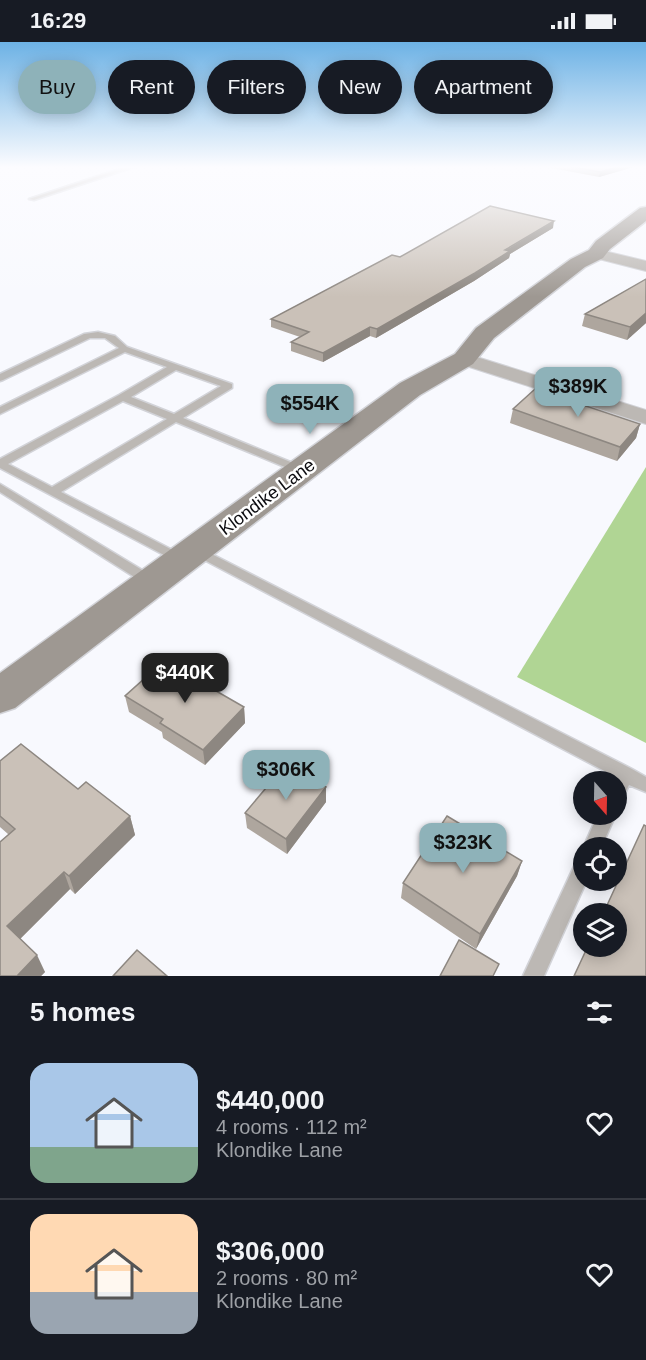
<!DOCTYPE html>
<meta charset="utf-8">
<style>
body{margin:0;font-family:Helvetica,sans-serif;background:#242831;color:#f1f3f6;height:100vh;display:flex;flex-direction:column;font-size:22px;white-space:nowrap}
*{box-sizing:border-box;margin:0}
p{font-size:20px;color:#9ea1a6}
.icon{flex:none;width:33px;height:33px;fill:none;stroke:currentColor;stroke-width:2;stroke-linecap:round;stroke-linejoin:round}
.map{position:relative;height:934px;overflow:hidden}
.details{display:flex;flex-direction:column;background:#171b24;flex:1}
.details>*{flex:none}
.banner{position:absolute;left:18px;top:18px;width:610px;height:54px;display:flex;gap:12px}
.needle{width:39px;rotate:160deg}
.controls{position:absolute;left:573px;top:729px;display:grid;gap:12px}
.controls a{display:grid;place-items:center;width:54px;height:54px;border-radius:50%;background:#171b24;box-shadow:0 3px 15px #0003;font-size:30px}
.price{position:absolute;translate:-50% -51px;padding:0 14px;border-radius:12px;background:#8eb2b9;color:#111;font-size:20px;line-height:39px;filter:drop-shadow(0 2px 3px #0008)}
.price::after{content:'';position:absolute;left:50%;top:36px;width:18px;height:14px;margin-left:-9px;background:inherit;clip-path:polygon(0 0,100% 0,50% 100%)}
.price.current{background:#222;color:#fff}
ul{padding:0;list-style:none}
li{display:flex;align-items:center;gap:18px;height:150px;padding:0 30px}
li+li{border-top:2px solid #363941}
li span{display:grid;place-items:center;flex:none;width:168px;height:120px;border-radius:18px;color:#555}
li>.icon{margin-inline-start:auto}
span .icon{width:72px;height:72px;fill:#fffc;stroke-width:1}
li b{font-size:26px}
h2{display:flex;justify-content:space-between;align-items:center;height:72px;padding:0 30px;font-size:26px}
.chip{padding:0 21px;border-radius:27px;background:#171b24;box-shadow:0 3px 15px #0003;font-size:21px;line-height:54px}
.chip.current{background:#8eb2b9;color:#111}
.status{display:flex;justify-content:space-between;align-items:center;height:42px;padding:0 30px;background:#171b24;direction:ltr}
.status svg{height:16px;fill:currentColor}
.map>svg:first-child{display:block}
</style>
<div class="status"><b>16:29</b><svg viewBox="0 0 49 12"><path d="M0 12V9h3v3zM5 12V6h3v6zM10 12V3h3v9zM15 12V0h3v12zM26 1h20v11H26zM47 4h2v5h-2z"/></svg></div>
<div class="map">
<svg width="646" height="934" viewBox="0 0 646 934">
<rect width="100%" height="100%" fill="#f8f9fe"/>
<polygon fill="#b0d594" points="646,425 646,701 517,635"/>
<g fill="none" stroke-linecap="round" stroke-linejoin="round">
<g stroke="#d2d3d8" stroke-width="3">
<g id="lane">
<polygon points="128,124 137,124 34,158 29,157"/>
<path d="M98,290L115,294L127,305L232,342V346L183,376L305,426L307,428L305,430H297L176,380L61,450L184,514L185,517L184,520L179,521L0,426V417L119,353L167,325L125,310L0,372V365L119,306L105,296H90L3,338L0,339V332L84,292ZM176,328L221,344L174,372L131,355ZM123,359L167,377L52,445L8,422Z"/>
<polygon points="0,442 157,537 159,540 157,543 147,543 0,450"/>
<polygon points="196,504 632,727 646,735 646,750 629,743 622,757 616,759 616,740 614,740 616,735 191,511 190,508 191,505"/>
<polygon points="598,772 616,772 601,806 584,806 584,807 583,806"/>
<polygon points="584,815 584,838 587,838 544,934 523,934 577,818"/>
</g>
</g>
<g stroke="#d2d3d8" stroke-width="2">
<g id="street">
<polygon points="596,207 646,219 646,229 591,215 588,212"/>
<polygon points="464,311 646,368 646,382 457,321 454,317"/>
</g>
</g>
<g stroke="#d2d3d8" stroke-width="3">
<polygon id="secondary" points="646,165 646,179 610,207 603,216 585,225 494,296 473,322 420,353 15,666 0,671 0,631 400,341 455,312 476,286 571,217 589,208 596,199 640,166"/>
</g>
<use href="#lane" fill="#bcb8b4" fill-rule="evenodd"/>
<use href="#street" fill="#bcb8b4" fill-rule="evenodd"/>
<use href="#secondary" fill="#9e9892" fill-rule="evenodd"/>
</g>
<g fill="#aea69e">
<polygon points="541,124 637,124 599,135"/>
<polygon points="553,186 510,212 509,216 474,239 376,296 370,294 323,320 291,309 291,300 300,295 271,285 271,277 400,215"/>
<polygon points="646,237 646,281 627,298 582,284 585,272"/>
<polygon points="513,367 640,382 636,396 617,419 510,381"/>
<polygon points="125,654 244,665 245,681 205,723 163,696 162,690 129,670"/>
<polygon points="0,719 78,747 130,774 135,793 75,852 70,847 20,897 45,930 41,934 0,934 8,792 0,785"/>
<polygon points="326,745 326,760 287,812 247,786 245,771"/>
<polygon points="522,819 517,834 476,907 401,856 403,841"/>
</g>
<g fill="#8d8781">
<polygon points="621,124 637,124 599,135 600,130"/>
<polygon points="554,179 553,186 510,212 509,216 474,239 376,296 377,287"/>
<polygon points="646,271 646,281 627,298 630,285"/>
<polygon points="370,285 370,294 323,320 323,311"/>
<polygon points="640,382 636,396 617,419 620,405"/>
<polygon points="244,665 245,681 205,723 203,708"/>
<polygon points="326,745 326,760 287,812 286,797"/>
<polygon points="130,774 135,793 75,852 69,834"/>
<polygon points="522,819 517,834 476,907 480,892"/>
<polygon points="64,830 70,847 15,902 7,884"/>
<polygon points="37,913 45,930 41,934 17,934"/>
</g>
<g fill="#cac1b8" stroke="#8d8781" stroke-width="1.5">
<polygon points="567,124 621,124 600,130"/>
<polygon points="490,164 554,179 505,208 510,209 475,231 377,287 370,285 323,311 291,300 309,290 271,277 392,213 400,215"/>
<polygon points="646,237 646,271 630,285 585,272"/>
<polygon points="535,347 640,382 620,405 513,367"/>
<polygon points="164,619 244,665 203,708 160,681 163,677 125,654"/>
<polygon points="21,702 78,747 86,740 130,774 69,834 64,830 7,884 37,913 17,934 0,934 0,800 15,787 0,774 0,719"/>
<polygon points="287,721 326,745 286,797 245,771"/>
<polygon points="447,774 522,819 480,892 403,841"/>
<polygon points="644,783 646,784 646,934 574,934 588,904 616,904 616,872 603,872"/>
<polygon points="459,898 499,922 493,934 440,934"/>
<polygon points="137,908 167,934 113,934"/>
</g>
<linearGradient id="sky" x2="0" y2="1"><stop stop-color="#6db2e5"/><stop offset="0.49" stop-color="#fcfcff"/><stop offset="1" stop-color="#fcfcff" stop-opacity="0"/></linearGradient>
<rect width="646" height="255" fill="url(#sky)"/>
<g text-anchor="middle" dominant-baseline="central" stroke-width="5" stroke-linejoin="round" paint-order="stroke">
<g font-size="18" fill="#0c0c10" stroke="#fff">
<text transform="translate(267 455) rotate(-37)">Klondike Lane</text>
</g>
</g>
</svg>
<div class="controls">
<a><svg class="needle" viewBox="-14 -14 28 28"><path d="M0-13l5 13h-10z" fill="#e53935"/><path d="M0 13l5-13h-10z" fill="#9ea1a6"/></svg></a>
<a><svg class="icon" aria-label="locate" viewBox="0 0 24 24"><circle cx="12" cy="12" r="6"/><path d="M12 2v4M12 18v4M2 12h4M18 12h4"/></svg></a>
<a><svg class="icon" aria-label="layers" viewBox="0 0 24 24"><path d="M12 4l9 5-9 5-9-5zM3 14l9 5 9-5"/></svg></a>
</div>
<b class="price" style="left:578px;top:376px">$389K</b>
<b class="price" style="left:310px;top:393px">$554K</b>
<b class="price current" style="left:185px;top:662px">$440K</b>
<b class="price" style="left:286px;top:759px">$306K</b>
<b class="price" style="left:463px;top:832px">$323K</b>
<div class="banner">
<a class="chip current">Buy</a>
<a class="chip">Rent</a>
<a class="chip">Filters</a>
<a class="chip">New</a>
<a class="chip">Apartment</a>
</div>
</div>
<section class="details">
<h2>5 homes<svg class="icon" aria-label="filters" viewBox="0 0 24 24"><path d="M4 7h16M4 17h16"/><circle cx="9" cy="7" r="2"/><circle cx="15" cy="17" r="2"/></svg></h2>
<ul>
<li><span style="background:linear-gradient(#a9c7e8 70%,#7fa58c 0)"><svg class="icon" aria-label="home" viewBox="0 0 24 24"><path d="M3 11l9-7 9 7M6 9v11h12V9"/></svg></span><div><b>$440,000</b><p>4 rooms · 112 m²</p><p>Klondike Lane</p></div><svg class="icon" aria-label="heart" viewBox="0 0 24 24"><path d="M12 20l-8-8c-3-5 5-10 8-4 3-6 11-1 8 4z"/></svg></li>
<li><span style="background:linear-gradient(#ffd9b3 65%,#9aa5b1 0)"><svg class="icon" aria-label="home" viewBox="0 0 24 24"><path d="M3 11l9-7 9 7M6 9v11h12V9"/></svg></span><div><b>$306,000</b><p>2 rooms · 80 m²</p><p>Klondike Lane</p></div><svg class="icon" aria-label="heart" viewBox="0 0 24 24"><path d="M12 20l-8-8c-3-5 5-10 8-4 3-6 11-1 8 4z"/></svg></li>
</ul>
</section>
